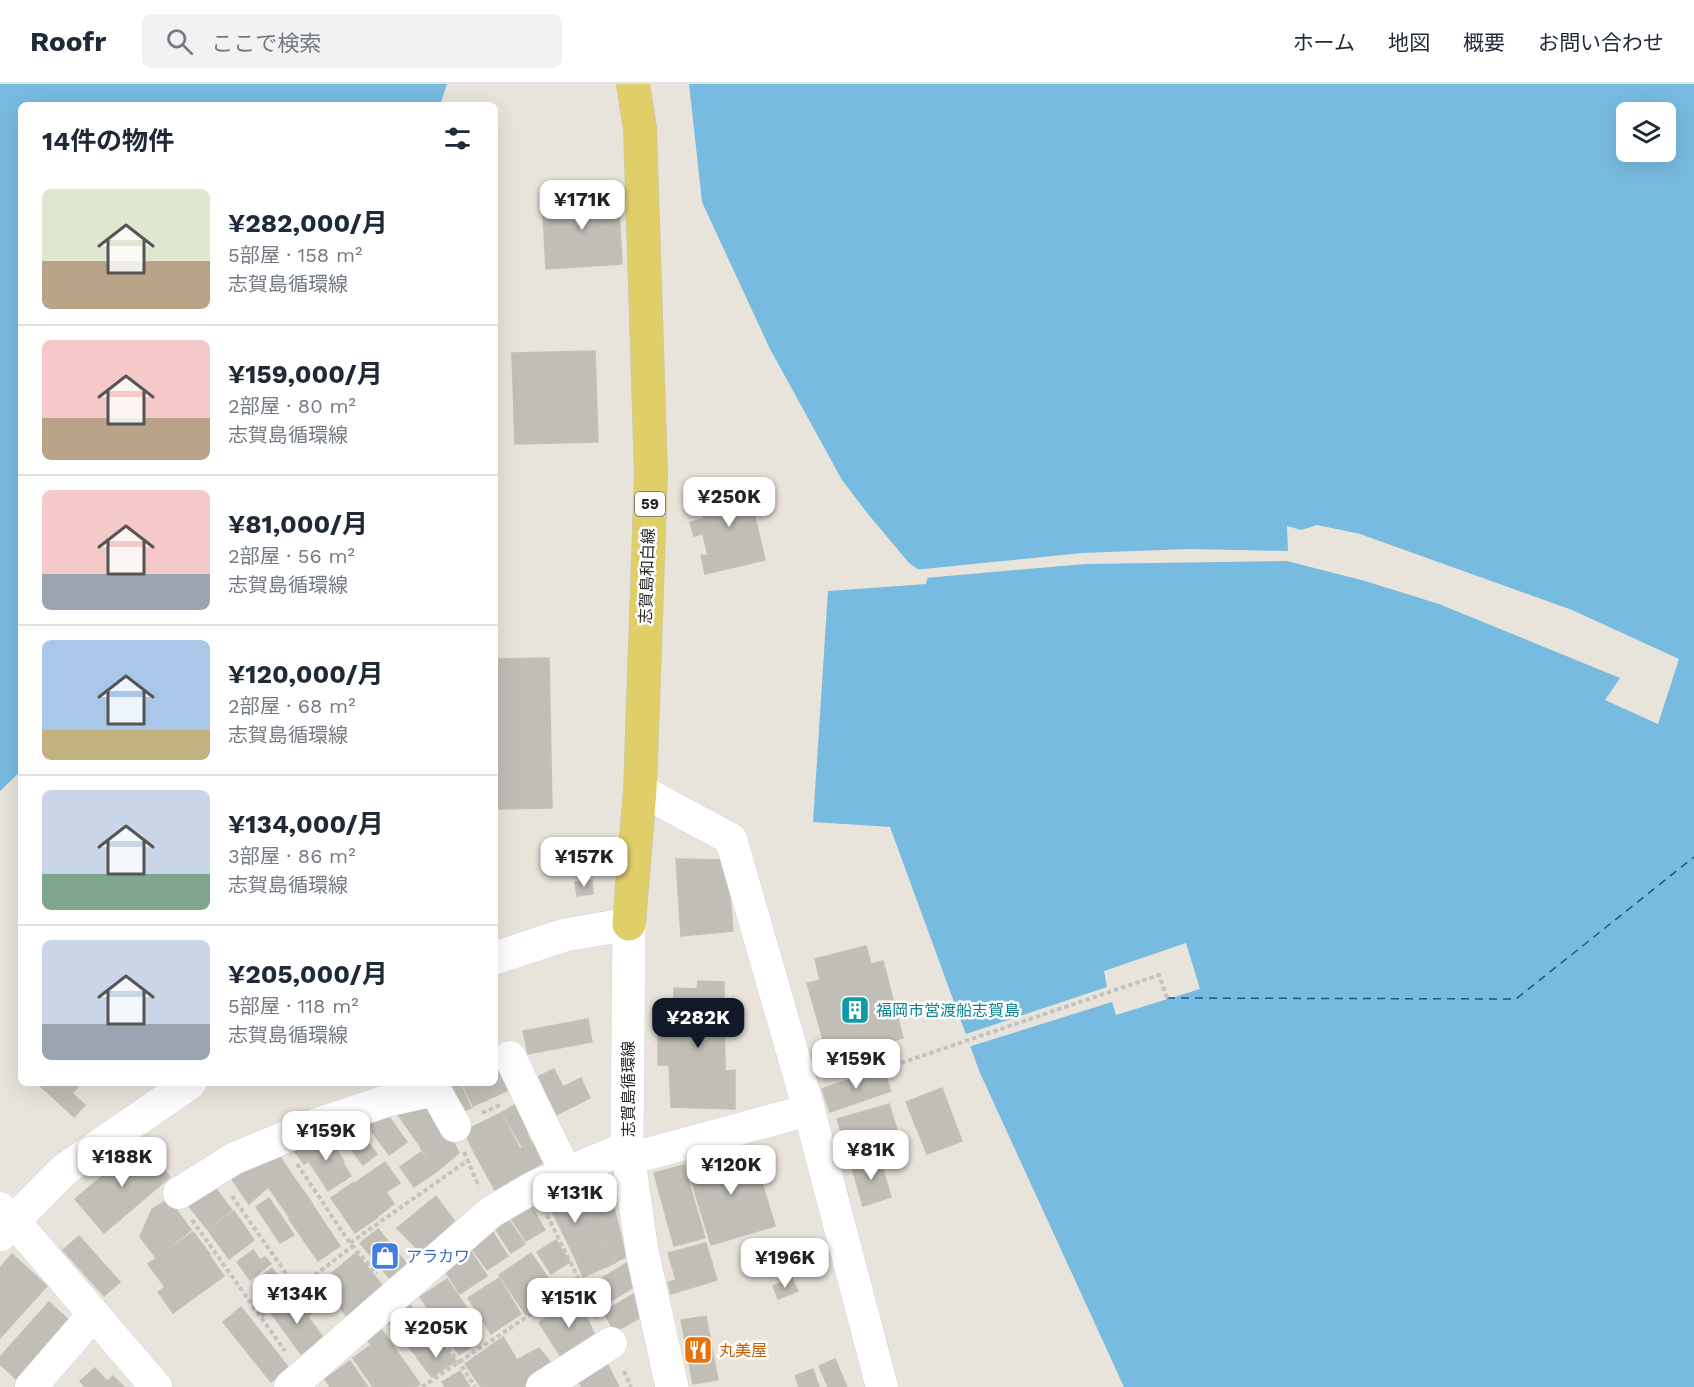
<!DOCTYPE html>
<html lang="ja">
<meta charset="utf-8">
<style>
body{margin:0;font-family:"Work Sans","Noto Sans JP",sans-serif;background:#f2f2f3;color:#1f2937;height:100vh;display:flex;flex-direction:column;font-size:22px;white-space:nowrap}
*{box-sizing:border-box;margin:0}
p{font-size:20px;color:#747a83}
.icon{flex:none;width:33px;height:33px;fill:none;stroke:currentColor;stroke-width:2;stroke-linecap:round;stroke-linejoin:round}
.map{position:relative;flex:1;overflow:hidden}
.sheet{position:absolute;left:18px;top:18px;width:480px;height:984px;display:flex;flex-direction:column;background:#fff;border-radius:9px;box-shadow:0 6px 24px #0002}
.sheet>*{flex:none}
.fabs{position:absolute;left:1616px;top:18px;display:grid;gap:12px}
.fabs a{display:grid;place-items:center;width:60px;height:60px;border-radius:9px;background:#fff;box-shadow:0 6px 24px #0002;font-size:30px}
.price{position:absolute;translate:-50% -51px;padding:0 14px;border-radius:12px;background:#fff;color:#222;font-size:20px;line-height:39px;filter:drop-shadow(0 2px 3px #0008)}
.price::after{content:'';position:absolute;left:50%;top:36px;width:18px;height:14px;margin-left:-9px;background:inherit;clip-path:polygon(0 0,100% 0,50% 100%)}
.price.on{background:#111827;color:#fff}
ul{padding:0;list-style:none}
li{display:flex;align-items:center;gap:18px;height:150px;padding:0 24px}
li+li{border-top:2px solid #e0e1e3}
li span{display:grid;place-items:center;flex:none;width:168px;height:120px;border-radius:9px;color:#555}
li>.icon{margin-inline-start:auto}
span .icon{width:72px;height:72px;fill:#fffc;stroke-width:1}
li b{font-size:26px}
h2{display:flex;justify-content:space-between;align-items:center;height:72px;padding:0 24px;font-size:26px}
header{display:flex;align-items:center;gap:36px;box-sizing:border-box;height:84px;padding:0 30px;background:#fff;border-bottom:2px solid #e0e1e3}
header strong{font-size:28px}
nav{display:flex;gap:33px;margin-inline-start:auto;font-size:21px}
.search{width:420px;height:54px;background:#f2f2f3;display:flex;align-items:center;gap:15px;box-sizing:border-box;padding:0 21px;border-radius:9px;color:#747a83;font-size:22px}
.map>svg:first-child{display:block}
</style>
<header>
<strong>Roofr</strong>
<div class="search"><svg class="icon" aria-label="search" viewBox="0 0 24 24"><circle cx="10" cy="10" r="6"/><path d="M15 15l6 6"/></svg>ここで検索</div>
<nav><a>ホーム</a><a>地図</a><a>概要</a><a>お問い合わせ</a></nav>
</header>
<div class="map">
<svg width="1694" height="1303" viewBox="0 0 1694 1303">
<rect width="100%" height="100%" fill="#e9e4db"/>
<g fill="#78bbe0" fill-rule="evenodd">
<polygon points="0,0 447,0 440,21 21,21 21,687 0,707"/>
<path d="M689,0H1694V1303H1124L980,989L890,743L813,738L828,507L926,500L928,492L909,479L868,430L842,396L770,265L702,118ZM1626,28H1665V68H1626Z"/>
</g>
<g fill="#e9e4db">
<polygon points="1317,441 1360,450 1572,526 1679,575 1658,640 1605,616 1620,594 1439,520 1365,497 1287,477 1085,480 925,494 914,486 1082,469 1189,465 1288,467 1287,442 1301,446"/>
<polygon points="1186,859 1200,905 1116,931 1112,918 968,963 963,951 1107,903 1104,887"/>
</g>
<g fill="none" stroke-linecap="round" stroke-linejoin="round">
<polyline stroke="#1b5988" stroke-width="1.5" stroke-dasharray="8 6" stroke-linecap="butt" points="1167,914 1516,915 1694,773"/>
</g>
<g fill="#c1beb7" stroke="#c4c0b5" stroke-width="1.5">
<polygon points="618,110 622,180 546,185 542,114"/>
<polygon points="595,267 598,358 515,360 512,269"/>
<polygon points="747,397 765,476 705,490 701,471 708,472 703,450 694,452 690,438 704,435 698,408"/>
<polygon points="549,574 552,724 495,725 495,575"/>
<polygon points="676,775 727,776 733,847 681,852"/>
<polygon points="592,796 593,810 577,812 575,798"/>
<polygon points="866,862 871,880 883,877 903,954 892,957 897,973 846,987 841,970 828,973 807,899 820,896 815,875"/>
<polygon points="698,897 724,898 725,987 735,986 735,1025 671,1023 669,981 658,981 658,943 673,943 674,904 697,905"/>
<polygon points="588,935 592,958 528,970 523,947"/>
<polygon points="501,978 513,1004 473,1022 462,999 495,999 495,980"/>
<polygon points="883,984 891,1007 830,1028 822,1005"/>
<polygon points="554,985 563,1003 581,994 590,1014 550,1034 531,996"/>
<polygon points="37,999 74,999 78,1003 72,1009 85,1021 74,1033"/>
<polygon points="457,999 460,999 471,1024 458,1030 446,1004"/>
<polygon points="942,1004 962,1057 927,1070 906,1018"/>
<polygon points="524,1016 538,1043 527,1049 531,1058 522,1063 502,1028"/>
<polygon points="430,1019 447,1045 420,1062 396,1028"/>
<polygon points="889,1020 899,1052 847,1067 837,1035"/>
<polygon points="501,1029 520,1065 542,1053 553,1073 508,1098 489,1061 474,1068 464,1047"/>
<polygon points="387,1030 407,1058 389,1071 364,1037 373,1031 378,1037"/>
<polygon points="350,1035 377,1070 363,1081 336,1045"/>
<polygon points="447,1045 459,1069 436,1088 420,1063"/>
<polygon points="325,1046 334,1060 304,1080 289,1060"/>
<polygon points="141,1059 170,1093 104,1149 75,1115"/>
<polygon points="488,1060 509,1099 495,1106 474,1068"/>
<polygon points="333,1061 344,1077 320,1094 309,1078"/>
<polygon points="751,1062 775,1142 711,1161 687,1082"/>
<polygon points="274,1063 290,1088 268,1104 249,1076"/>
<polygon points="421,1068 436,1088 414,1103 400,1083"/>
<polygon points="879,1072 891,1113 863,1122 851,1080"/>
<polygon points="250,1076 267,1104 249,1120 227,1088"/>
<polygon points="385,1078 400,1099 386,1108 394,1120 378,1132 355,1099"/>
<polygon points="343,1079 351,1092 328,1107 320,1094"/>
<polygon points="684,1081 705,1154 674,1162 654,1089"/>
<polygon points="290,1088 312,1119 290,1134 269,1104"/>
<polygon points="210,1097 232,1126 207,1145 185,1117"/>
<polygon points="354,1098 378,1133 355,1149 331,1114"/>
<polygon points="573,1105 583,1123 585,1122 602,1162 575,1174 548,1119"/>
<polygon points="436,1112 455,1138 422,1170 397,1144"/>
<polygon points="269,1114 294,1151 280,1159 256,1123"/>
<polygon points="169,1115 191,1146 156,1174 140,1153 152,1125"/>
<polygon points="601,1116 613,1119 622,1156 602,1161 586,1122"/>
<polygon points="529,1118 545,1146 526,1157 508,1130"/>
<polygon points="312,1120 340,1162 318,1177 289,1135"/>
<polygon points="234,1127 254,1156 229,1175 208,1146"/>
<polygon points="506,1132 525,1160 511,1169 492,1140"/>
<polygon points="490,1144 508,1172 487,1186 468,1159"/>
<polygon points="378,1145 407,1180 390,1195 360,1159"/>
<polygon points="193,1148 210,1170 165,1203 148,1180"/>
<polygon points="79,1152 120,1198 104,1212 63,1166"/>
<polygon points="556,1156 570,1178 551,1190 537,1168"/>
<polygon points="622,1156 626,1173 615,1178 608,1160"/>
<polygon points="706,1159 717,1196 671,1210 668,1198 676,1196 668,1169"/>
<polygon points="607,1160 615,1179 583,1193 575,1174"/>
<polygon points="253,1166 260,1176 265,1173 271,1180 250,1196 237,1178"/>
<polygon points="470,1166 487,1192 460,1210 443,1184"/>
<polygon points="356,1169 386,1206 349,1236 321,1198"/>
<polygon points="531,1169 558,1209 526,1231 499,1191"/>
<polygon points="12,1170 47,1202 0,1254 0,1184"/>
<polygon points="209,1171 224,1192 173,1229 158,1208"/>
<polygon points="630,1177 642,1198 601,1223 589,1202"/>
<polygon points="272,1184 286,1202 268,1216 254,1198"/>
<polygon points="499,1194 521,1230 491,1250 468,1214"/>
<polygon points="792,1194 798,1207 778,1215 773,1202"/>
<polygon points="447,1195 480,1243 472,1249 478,1258 459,1271 420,1213"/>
<polygon points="310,1205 322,1222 308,1232 295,1216"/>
<polygon points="575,1208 598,1258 565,1279 539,1239 556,1227 552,1222"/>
<polygon points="637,1208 650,1228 615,1248 603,1228"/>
<polygon points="293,1213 323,1253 301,1270 271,1229"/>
<polygon points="49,1218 73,1240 20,1299 0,1280 0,1273"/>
<polygon points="410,1221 438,1254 417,1273 388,1238"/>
<polygon points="241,1223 289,1284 271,1298 223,1238"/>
<polygon points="706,1232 718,1296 693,1300 681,1236"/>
<polygon points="379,1242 420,1300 415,1303 373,1303 353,1274 371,1261 365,1252"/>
<polygon points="503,1253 517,1276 539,1264 556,1285 529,1303 481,1303 465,1280"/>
<polygon points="439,1256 456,1277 432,1293 417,1274"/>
<polygon points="835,1275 847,1303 828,1303 819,1282"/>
<polygon points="350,1277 368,1303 330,1303 325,1295"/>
<polygon points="606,1277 619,1303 582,1303 577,1295"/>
<polygon points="95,1284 107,1297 113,1292 124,1303 85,1303 80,1297"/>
<polygon points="813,1285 819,1303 799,1303 795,1292"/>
<polygon points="460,1287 470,1303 445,1303 442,1298"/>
</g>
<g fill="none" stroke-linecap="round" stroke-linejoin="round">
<g stroke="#d0d2df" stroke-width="33">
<g id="street">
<polyline points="640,706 731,755 809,1026 882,1303"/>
<polyline points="510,973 566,1089"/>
<polyline points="629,1075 809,1026"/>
<polyline points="179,1109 235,1074 320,1039 386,1017 435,1006 455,1042"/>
<polyline points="0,1124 13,1136 156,1303"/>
<polyline points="31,1303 94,1230"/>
<polyline points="290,1303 491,1128 534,1103 627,1063"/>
<polyline points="542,1303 611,1259"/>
</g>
</g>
<g stroke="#d0d2df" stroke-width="34">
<g id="secondary">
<polyline points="495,874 565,851 629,840 627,1063 642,1167 672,1303"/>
<polyline points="0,1151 64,1086 190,999"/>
</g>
</g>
<g stroke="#c3c3c3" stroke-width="34">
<polyline id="primary" points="629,840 640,706 651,389 640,45 633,0"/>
</g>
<g stroke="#c3c3c3" stroke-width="4" stroke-dasharray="4.5 3" stroke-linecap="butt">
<polyline points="901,979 1159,891 1167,914"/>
<polyline points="482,1029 500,1021"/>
<polyline points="464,1068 479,1103"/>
<polyline points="297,1080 350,1159 377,1190"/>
<polyline points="232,1112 297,1205"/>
<polyline points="547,1131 598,1234"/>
<polyline points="192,1136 285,1267"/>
<polyline points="350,1159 467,1077"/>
<polyline points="419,1230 459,1278 475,1303"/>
<polyline points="261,1232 353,1162"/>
<polyline points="624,1287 631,1303"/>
<polyline points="422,1303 580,1197"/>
</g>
<use href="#street" stroke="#fff" stroke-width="32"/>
<use href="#secondary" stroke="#fff" stroke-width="33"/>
<use href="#primary" stroke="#e0cf68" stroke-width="33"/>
</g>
<defs>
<g id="building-square" transform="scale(1.5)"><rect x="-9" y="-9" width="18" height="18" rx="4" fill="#0f9aa8" stroke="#fff"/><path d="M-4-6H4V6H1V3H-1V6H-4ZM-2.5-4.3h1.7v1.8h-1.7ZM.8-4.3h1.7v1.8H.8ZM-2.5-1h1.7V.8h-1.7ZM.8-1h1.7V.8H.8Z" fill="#fff"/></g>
<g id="shop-square" transform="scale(1.5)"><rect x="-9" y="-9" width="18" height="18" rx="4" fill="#3f7fe0" stroke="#fff"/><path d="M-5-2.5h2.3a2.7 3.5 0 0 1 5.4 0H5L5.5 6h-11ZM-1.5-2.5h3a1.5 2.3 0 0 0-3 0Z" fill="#fff"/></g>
<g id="restaurant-square" transform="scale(1.5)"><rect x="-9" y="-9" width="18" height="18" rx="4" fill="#e8710a" stroke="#fff"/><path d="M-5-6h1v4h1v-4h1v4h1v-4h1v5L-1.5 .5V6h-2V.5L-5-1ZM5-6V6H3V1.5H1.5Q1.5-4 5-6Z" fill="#fff"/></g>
</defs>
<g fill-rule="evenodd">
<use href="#building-square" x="855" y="926"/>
<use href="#shop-square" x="385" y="1172"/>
<use href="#restaurant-square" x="698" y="1266"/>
</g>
<g text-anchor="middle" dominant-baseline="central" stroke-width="5" stroke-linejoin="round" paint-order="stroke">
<rect fill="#fff" stroke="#686868" stroke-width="1.5" x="635" y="408" width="30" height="24" rx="4.5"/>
<g font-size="15" font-weight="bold" fill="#282828">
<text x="650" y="420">59</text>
</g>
<g font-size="16" fill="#282828" stroke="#fff">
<text transform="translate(647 492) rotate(-88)">志賀島和白線</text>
<text transform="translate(628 1005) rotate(-90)">志賀島循環線</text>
</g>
<g font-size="16" fill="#0d838f" stroke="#fff" text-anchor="start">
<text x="876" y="926">福岡市営渡船志賀島</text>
</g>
<g font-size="16" fill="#366cbe" stroke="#fff" text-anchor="start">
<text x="406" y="1172">アラカワ</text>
</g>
<g font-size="16" fill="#c56008" stroke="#fff" text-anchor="start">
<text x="719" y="1266">丸美屋</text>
</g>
</g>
</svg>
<div class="fabs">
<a><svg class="icon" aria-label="layers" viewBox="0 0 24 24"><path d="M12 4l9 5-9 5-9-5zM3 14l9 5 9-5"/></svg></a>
</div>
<b class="price" style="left:582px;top:147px">¥171K</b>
<b class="price" style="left:729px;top:444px">¥250K</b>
<b class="price" style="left:584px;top:804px">¥157K</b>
<b class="price on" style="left:698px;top:965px">¥282K</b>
<b class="price" style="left:856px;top:1006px">¥159K</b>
<b class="price" style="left:326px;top:1078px">¥159K</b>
<b class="price" style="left:871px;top:1097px">¥81K</b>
<b class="price" style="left:122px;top:1104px">¥188K</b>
<b class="price" style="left:731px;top:1112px">¥120K</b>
<b class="price" style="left:575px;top:1140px">¥131K</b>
<b class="price" style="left:785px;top:1205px">¥196K</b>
<b class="price" style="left:297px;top:1241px">¥134K</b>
<b class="price" style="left:569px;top:1245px">¥151K</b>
<b class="price" style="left:436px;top:1275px">¥205K</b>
<section class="sheet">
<h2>14件の物件<svg class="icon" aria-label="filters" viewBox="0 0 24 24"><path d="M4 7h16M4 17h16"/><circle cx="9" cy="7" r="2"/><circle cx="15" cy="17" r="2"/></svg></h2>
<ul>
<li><span style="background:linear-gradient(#dfe7d0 60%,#b9a48a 0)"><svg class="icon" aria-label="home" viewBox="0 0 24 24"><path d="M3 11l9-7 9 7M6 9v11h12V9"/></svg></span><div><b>¥282,000/月</b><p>5部屋 · 158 m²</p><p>志賀島循環線</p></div></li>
<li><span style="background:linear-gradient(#f6c9c9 65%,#b9a48a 0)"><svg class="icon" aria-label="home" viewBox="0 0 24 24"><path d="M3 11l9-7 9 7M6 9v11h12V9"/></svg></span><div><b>¥159,000/月</b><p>2部屋 · 80 m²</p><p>志賀島循環線</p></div></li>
<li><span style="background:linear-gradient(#f6c9c9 70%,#9aa5b1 0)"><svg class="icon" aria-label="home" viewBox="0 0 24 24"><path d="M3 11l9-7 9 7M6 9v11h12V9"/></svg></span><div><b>¥81,000/月</b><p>2部屋 · 56 m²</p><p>志賀島循環線</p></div></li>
<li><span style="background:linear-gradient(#a9c7e8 75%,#c2b280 0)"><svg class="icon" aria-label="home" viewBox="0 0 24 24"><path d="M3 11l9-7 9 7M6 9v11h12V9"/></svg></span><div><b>¥120,000/月</b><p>2部屋 · 68 m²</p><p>志賀島循環線</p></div></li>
<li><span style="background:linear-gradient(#c9d6e8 70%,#7fa58c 0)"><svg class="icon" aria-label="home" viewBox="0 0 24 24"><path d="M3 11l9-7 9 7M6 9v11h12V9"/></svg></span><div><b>¥134,000/月</b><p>3部屋 · 86 m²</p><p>志賀島循環線</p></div></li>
<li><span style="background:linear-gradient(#c9d6e8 70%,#9aa5b1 0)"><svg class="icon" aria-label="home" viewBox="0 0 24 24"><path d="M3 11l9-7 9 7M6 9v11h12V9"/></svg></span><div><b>¥205,000/月</b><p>5部屋 · 118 m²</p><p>志賀島循環線</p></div></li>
</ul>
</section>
</div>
